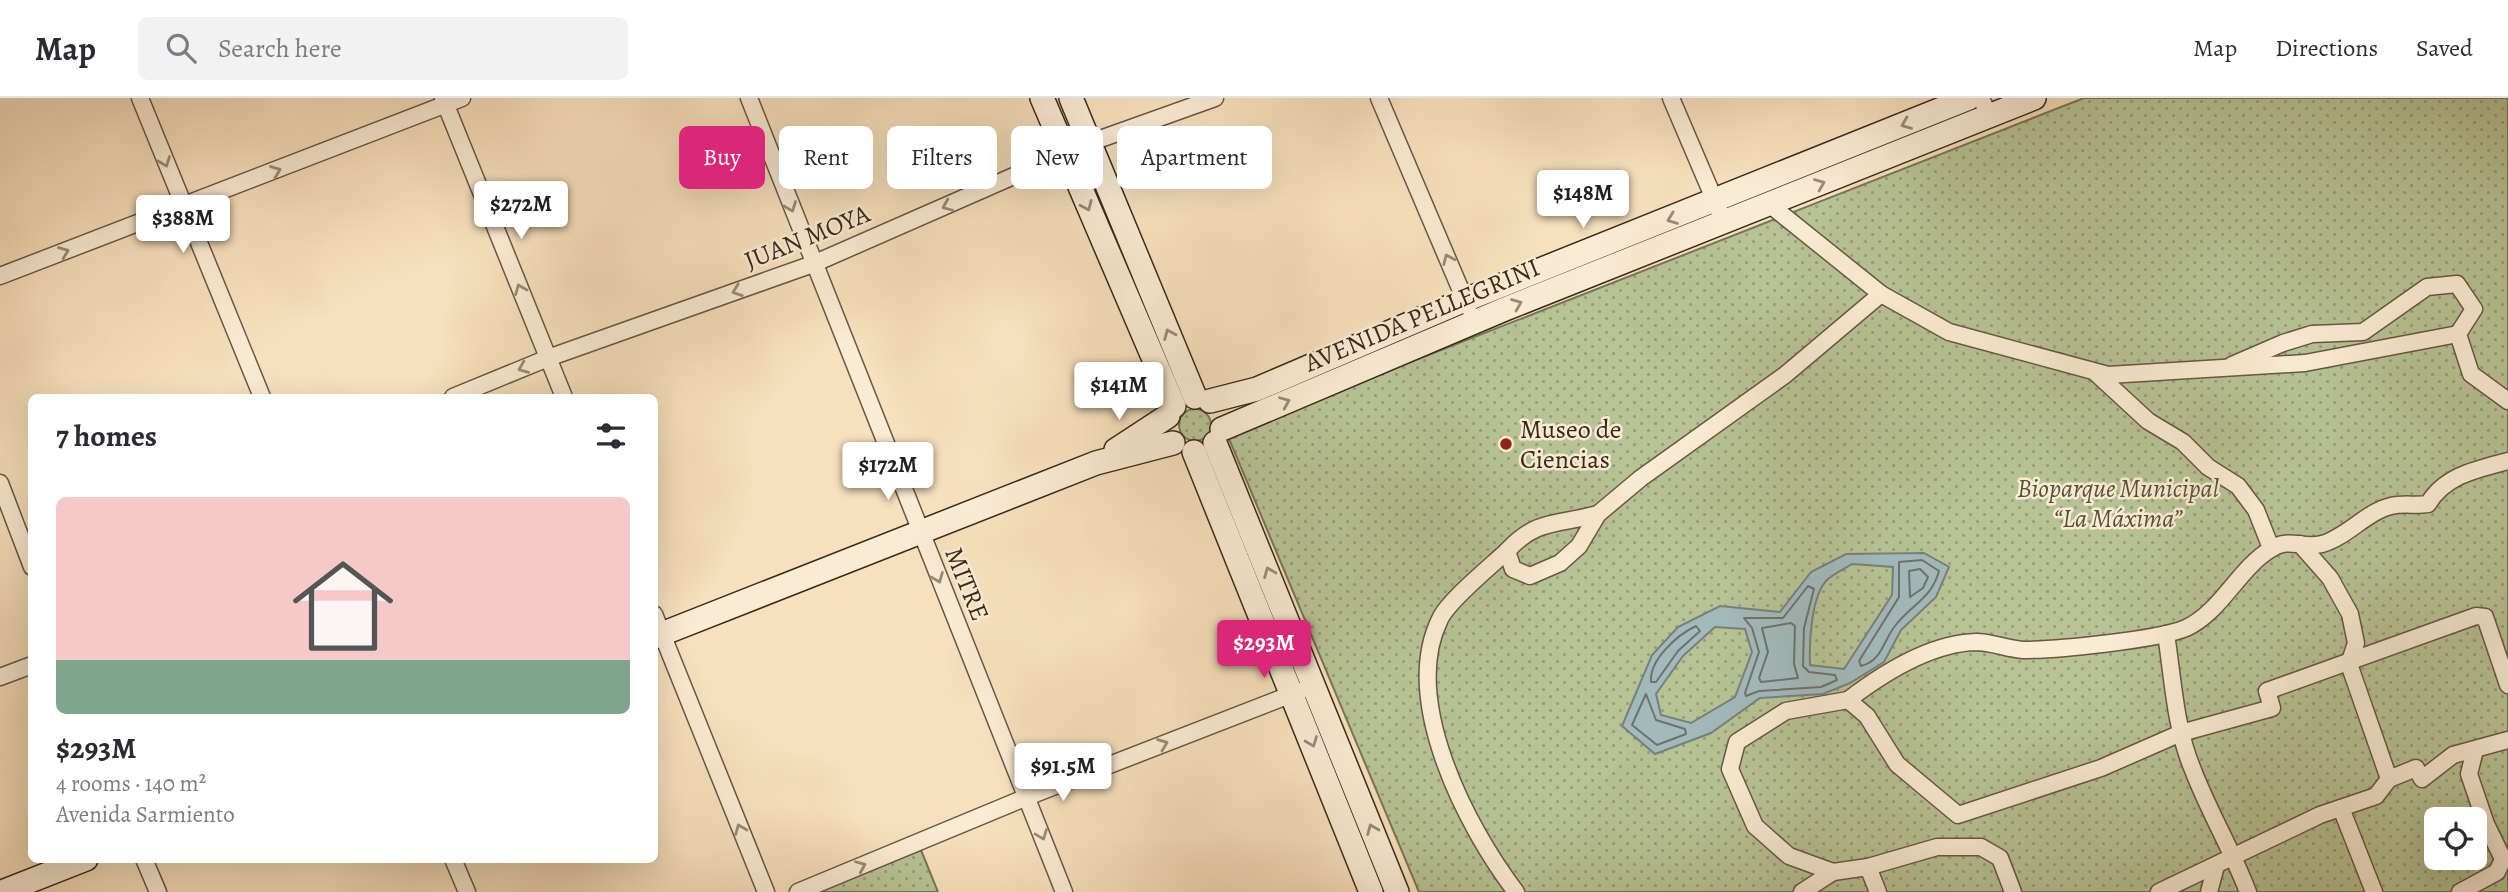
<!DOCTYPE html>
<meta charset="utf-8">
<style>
body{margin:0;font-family:Alegreya,serif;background:#f2f2f3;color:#2b2b33;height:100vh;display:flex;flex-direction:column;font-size:26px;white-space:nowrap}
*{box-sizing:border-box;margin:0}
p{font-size:23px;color:#7c7c81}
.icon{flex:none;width:38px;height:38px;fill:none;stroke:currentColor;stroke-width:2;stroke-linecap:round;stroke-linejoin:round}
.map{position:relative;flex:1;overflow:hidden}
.panel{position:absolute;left:28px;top:296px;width:630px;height:469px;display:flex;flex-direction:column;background:#fff;border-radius:10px;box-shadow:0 7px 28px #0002}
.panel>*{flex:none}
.guide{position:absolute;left:679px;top:28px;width:665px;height:63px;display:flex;gap:14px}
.buttons{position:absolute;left:2424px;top:709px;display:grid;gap:14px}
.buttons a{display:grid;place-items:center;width:63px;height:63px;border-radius:10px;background:#fff;box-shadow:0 7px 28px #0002;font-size:35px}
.price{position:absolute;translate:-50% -60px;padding:0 16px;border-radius:7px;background:#fff;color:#222;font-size:23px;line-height:46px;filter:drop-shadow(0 2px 4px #0008)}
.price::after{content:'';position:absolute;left:50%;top:42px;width:21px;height:16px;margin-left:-10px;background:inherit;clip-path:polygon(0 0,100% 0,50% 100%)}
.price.on{background:#db2777;color:#fff}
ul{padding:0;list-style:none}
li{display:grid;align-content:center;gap:14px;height:371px;padding:0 28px}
li span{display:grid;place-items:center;height:217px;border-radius:10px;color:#555}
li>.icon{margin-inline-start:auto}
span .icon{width:126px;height:126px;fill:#fffc;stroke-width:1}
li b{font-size:30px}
h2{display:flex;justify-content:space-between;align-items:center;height:84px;padding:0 28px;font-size:30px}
.chip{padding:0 24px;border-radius:10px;background:#fff;box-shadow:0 7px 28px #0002;font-size:24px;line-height:63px}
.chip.on{background:#db2777;color:#fff}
header{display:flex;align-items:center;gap:42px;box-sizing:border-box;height:98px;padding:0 35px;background:#fff;border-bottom:2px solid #e1e1e2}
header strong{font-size:33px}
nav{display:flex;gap:38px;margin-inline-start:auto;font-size:24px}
.search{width:490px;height:63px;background:#f2f2f3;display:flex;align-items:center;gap:18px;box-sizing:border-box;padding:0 24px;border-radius:10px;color:#7c7c81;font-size:26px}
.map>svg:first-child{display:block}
</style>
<header>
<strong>Map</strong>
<div class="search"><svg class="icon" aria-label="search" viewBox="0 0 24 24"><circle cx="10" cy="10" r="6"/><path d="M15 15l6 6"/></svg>Search here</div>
<nav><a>Map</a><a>Directions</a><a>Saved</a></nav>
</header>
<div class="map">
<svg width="2508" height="794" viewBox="0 0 2508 794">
<defs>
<pattern id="grass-dots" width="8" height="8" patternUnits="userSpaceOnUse" patternTransform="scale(1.75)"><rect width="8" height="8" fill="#b7c395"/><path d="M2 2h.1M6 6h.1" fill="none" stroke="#969e79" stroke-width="1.8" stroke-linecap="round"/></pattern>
</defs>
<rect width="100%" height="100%" fill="#f7e0bd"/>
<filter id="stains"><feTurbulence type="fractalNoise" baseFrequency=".00286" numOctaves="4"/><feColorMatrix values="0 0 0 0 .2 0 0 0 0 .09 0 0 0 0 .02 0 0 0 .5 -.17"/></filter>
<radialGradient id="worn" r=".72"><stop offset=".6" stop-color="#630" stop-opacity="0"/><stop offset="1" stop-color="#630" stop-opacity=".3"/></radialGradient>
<g fill="url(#grass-dots)" stroke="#787658" stroke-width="2" fill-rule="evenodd">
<path d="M2084,0H2508V794H1419L1227,336ZM2436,721H2474V760H2436Z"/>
<polygon points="1091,75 1182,290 1178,291 1087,77"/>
<circle cx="1195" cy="327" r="16"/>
<polygon points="921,752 938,794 817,794"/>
</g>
<path fill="#a2babc" stroke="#78807c" stroke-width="2" fill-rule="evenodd" d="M1924,455L1949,469L1936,499L1901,532L1884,564L1850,585L1823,596L1760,600L1711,635L1655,656L1622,628L1652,557L1678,529L1720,508L1780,514L1811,474L1846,456ZM1852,466L1893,469L1892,497L1844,571L1810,567C1809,545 1811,496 1828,481C1835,475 1844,471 1852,466ZM1715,529L1745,531L1752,554L1735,599L1691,625L1661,617L1656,596L1683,558Z"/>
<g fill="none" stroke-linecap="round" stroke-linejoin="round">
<g stroke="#6e726c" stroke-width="2">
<path d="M1922,462L1939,473C1932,500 1911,507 1895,528C1883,543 1882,563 1861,568L1859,563L1899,499V464Z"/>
<polygon points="1920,471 1928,479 1923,490 1910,499 1909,473"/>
<polygon points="1808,488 1814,491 1804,530 1803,568 1809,574 1835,577 1837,582 1821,589 1759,593 1746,598 1745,595 1759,554 1752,530 1744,520 1783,520"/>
<polygon points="1791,525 1795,528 1794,566 1798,580 1761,584 1759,580 1768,554 1762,530"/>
<path d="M1696,528L1700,533L1678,553L1656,584H1651C1649,562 1677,537 1696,528Z"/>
<polygon points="1646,596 1656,622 1685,631 1686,636 1657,647 1632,627"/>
</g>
<g stroke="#685744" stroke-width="19">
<g id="street">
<polyline points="140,0 262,299"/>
<polyline points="443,0 564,299"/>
<polyline points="749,0 1064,794"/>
<polyline points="1379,0 1468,209"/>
<polyline points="1671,0 1724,124"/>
<polyline points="1981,0 1989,18"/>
<polyline points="1769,106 1881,196 1949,234 2108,277 2305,265 2458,236"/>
<polyline points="0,178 462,0"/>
<polyline points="2232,267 2283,245 2312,236 2363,234 2427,189 2457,186 2474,211 2458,236 2471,276 2508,303"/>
<polyline points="2096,275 2148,323 2183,344 2208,369 2238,388 2256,412 2271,450"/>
<polyline points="453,299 548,260 813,166 1089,45 1215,0"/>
<polyline points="0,385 32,469"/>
<path d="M1598,416C1559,427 1537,420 1507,453L1513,471L1530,478L1560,465L1579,448L1598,416L1641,380L1785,277L1881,196"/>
<polyline points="2300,446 2330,480 2350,516 2356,545 2349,566 2389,681"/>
<path d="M1507,453C1491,468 1448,503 1440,521C1400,602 1467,730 1516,794"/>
<polyline points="654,516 766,794"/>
<path d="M2166,536C2173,581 2175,630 2193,672C2209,714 2232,752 2248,794"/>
<polyline points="0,579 32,567"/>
<path d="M1848,602C1882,576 1931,545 1976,544C1992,544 2007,551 2023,552C2056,552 2158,542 2186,530C2221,514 2238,471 2271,451C2288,439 2303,451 2322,446C2347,439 2366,414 2391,408C2403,405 2416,408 2428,406C2445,377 2478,371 2508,363"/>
<polyline points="2341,710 2374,794"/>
<polyline points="144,761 158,794"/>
<polyline points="453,761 467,794"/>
<polyline points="1868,769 1878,794"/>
<polyline points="1833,774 1789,758 1755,728 1730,671 1737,644 1786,613 1848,602 1867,618 1897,666 1958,717 2101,670 2181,635 2272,610 2267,593 2476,518 2485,519 2508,587"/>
<polyline points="798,794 1027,699 1300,593"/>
<polyline points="1802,794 1833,774 1868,769 1937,749 1981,749 2000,760 2013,794"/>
<polyline points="2159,794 2320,717 2376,698 2389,681 2416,670 2422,681 2453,657 2508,642"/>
<polyline points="2209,794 2216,768"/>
<polyline points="2460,794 2497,774 2503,761 2486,726 2469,676 2475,652"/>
</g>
</g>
<g stroke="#39291b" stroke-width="26">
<g id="secondary">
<polyline points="1042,0 1174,308"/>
<polyline points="1071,0 1195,299"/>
<polyline points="1210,303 1257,291 1465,202 1969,0"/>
<polyline points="1222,331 1505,211 2034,0"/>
<polyline points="1215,345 1397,794"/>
<polyline points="1116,352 1168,318"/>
<polyline points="1194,354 1371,794"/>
<polyline points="654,539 1096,365 1173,345"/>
<polyline points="2,794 86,761"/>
</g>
</g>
<use href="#street" stroke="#faebd4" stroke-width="16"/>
<use href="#secondary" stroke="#faebd4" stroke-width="23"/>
</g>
<defs><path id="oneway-chevron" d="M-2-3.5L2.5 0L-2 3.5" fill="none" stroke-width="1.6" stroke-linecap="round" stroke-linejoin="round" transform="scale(1.75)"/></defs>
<g stroke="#9a8a78">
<use href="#oneway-chevron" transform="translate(1906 26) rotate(158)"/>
<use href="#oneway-chevron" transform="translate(165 64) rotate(69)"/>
<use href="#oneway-chevron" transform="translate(276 73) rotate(-21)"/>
<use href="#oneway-chevron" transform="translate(1820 86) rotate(-22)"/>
<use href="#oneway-chevron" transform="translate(947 108) rotate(157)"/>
<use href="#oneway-chevron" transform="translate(1087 108) rotate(66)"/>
<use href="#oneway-chevron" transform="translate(791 109) rotate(69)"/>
<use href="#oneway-chevron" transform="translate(1672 121) rotate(159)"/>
<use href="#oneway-chevron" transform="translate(64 154) rotate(-21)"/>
<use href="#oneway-chevron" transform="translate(1448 161) rotate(-113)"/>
<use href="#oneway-chevron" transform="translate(520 191) rotate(-112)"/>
<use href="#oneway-chevron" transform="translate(737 193) rotate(160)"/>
<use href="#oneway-chevron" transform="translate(1517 206) rotate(-22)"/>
<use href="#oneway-chevron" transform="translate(1169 236) rotate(-113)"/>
<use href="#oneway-chevron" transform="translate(523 270) rotate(158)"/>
<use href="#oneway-chevron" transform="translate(1285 304) rotate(-23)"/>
<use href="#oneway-chevron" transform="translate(1269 474) rotate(-112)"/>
<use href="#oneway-chevron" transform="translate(938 480) rotate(68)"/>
<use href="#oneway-chevron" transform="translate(1312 644) rotate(69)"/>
<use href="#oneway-chevron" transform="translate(1163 646) rotate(-21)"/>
<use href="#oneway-chevron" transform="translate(740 731) rotate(-112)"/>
<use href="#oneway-chevron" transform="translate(1372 731) rotate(-112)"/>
<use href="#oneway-chevron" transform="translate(1042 737) rotate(69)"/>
<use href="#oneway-chevron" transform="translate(861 768) rotate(-23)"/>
</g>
<circle fill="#8f2418" stroke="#faebd4" stroke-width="2.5" cx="1506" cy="346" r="7"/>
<g text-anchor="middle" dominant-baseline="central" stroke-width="5" stroke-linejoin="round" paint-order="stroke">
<g font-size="26" fill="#39291b" stroke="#faebd4">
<text transform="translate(807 139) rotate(-22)">JUAN MOYA</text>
<text transform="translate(1422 217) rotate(-23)">AVENIDA PELLEGRINI</text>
<text transform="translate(967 486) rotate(68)">MITRE</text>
</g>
<g font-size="26" fill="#39291b" stroke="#faebd4" text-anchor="start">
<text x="1520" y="331">Museo de<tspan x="1520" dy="30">Ciencias</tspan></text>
</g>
<g font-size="26" font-style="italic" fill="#58503a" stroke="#faebd4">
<text x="2118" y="390">Bioparque Municipal<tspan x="2118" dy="30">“La Máxima”</tspan></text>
</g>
</g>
<rect width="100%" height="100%" filter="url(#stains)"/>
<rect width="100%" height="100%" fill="url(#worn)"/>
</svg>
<div class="buttons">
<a><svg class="icon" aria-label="locate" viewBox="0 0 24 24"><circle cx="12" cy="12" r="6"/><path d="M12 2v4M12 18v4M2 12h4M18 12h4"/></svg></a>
</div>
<b class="price" style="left:1583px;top:132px">$148M</b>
<b class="price" style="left:521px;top:143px">$272M</b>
<b class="price" style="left:183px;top:157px">$388M</b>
<b class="price" style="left:1119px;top:324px">$141M</b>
<b class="price" style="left:888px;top:404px">$172M</b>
<b class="price on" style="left:1264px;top:582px">$293M</b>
<b class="price" style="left:1063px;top:705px">$91.5M</b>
<div class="guide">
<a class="chip on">Buy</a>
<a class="chip">Rent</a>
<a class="chip">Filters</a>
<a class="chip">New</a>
<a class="chip">Apartment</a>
</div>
<section class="panel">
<h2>7 homes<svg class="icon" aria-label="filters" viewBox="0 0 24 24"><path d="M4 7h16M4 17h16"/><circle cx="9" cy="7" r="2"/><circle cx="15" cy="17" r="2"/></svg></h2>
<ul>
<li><span style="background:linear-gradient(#f6c9c9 75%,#7fa58c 0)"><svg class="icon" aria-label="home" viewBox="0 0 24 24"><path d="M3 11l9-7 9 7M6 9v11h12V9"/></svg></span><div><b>$293M</b><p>4 rooms · 140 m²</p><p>Avenida Sarmiento</p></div></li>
</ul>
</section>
</div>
